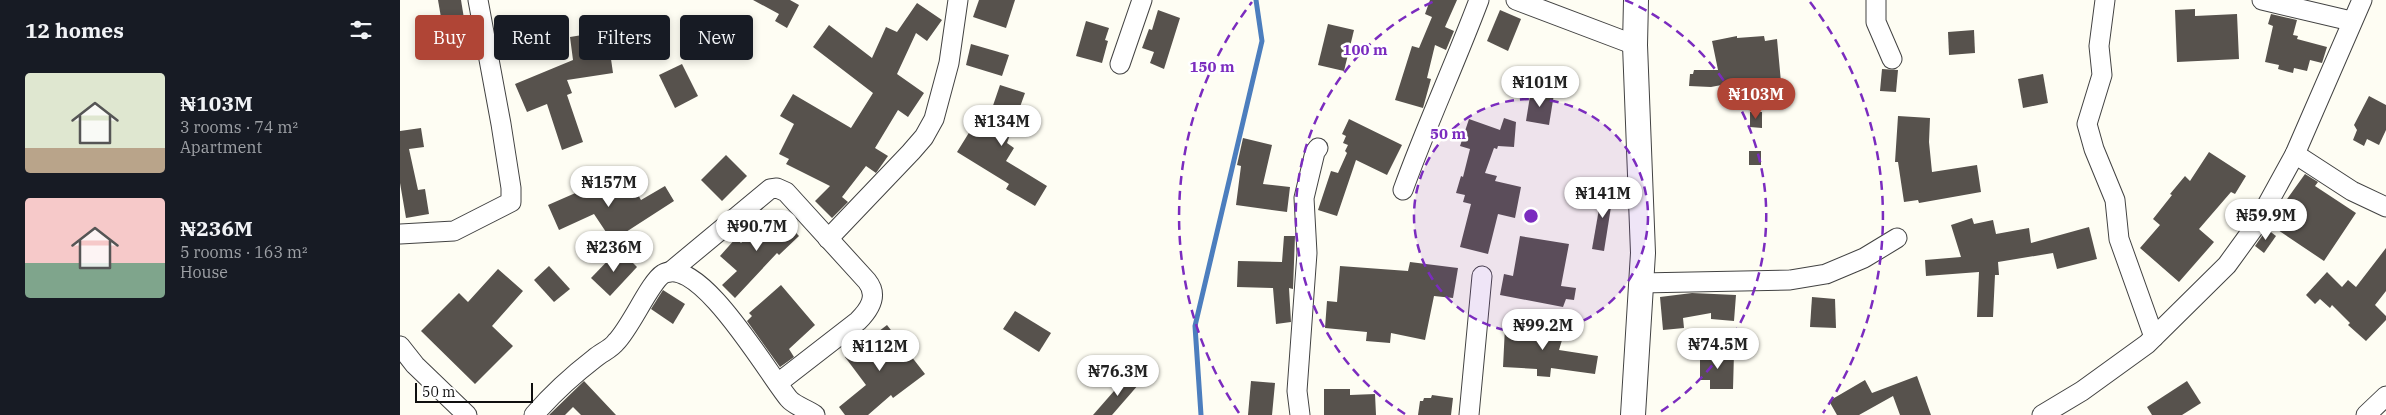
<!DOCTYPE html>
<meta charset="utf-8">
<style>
body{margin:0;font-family:"IBM Plex Serif",serif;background:#20242c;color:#f1f3f6;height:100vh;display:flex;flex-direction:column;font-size:19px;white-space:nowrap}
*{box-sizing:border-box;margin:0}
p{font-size:16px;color:#9ea1a6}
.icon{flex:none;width:28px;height:28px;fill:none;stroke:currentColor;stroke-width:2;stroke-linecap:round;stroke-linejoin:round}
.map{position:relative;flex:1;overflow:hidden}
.drawer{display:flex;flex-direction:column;background:#171b24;width:400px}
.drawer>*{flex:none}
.banner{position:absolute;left:15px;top:15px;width:475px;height:45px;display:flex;gap:10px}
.scale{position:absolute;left:15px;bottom:12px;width:118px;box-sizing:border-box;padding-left:5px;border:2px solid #0f0f0f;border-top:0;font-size:14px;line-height:18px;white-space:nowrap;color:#0f0f0f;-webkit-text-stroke:4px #fff;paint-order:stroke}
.price{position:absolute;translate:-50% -42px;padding:0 11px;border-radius:18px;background:#fff;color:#222;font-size:16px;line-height:32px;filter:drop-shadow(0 1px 2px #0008)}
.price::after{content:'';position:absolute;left:50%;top:30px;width:15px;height:11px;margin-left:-8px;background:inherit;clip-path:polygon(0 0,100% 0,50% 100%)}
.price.active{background:#b04536;color:#fff}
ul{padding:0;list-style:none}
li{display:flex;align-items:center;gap:15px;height:125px;padding:0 25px}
li span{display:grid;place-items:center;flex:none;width:140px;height:100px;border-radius:5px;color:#555}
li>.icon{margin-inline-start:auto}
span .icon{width:60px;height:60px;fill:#fffc;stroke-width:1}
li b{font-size:21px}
h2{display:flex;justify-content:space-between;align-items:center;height:60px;padding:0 25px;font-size:21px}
.tag{padding:0 18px;border-radius:5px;background:#171b24;box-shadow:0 2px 8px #0003;font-size:18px;line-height:45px}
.tag.active{background:#b04536;color:#fff}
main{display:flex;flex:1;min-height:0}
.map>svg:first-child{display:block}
</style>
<main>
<section class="drawer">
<h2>12 homes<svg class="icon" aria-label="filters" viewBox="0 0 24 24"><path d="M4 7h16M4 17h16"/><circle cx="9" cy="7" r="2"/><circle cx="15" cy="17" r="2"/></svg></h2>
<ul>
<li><span style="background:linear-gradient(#dfe7d0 75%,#b9a48a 0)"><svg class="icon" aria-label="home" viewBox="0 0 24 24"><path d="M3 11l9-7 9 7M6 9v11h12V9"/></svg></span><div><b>₦103M</b><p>3 rooms · 74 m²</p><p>Apartment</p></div></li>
<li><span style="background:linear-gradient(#f6c9c9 65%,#7fa58c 0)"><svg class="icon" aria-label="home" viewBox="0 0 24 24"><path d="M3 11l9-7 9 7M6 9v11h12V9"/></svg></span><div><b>₦236M</b><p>5 rooms · 163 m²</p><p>House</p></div></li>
</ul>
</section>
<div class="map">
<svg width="1986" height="415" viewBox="0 0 1986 415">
<rect width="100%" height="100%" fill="#fefdf3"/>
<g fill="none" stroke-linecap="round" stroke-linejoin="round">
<polyline stroke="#4c7ebe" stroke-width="5" points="801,415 795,326 862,41 856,0"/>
</g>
<g fill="#57524d">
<polygon points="38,0 61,0 67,37 45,41"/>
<polygon points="353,0 390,0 399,5 387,28 375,21 379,14"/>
<polygon points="579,0 615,0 606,28 573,17"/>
<polygon points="1030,0 1057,0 1045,27 1054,31 1046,50 1035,45 1027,78 1031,79 1023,108 995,100 1012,46 1019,48 1032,17 1025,14"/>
<polygon points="517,3 542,20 527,41 516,33 497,74 524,93 508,117 498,110 475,148 488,156 476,173 466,166 442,197 448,202 432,218 415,201 430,186 386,164 389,159 379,154 394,124 380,116 393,94 451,128 473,93 413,47 429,25 472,58 486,27 497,32"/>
<polygon points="1795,9 1795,16 1837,14 1839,59 1777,62 1775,10"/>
<polygon points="758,10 780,18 764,69 750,63 754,52 742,48 749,29 752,30"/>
<polygon points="1100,10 1121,19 1108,51 1087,41"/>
<polygon points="1871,14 1897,20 1893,35 1898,36 1897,39 1927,47 1922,63 1910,60 1907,71 1894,68 1893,73 1878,69 1879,65 1865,62 1873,26 1868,24"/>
<polygon points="686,21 709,28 705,40 708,41 702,63 676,56"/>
<polygon points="928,24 954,30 944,71 918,65"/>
<polygon points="1574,30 1575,53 1549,55 1548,32"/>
<polygon points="207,31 213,73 167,80 172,93 167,95 183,142 162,150 147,104 127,112 115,84 173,60 170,37"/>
<polygon points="1337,36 1337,38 1364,36 1365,41 1377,39 1381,82 1359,84 1358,78 1311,87 1289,86 1290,74 1293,74 1294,70 1318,70 1312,41"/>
<polygon points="571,44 609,55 602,76 566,65"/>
<polygon points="282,64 298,96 275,108 259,75"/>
<polygon points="1482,69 1498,70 1496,92 1480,91"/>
<polygon points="1643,74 1648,103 1623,108 1618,79"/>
<polygon points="600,85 625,93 607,143 614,148 606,161 647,186 635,206 606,189 609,184 557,152 575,123 585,129"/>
<polygon points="1131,90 1154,94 1149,125 1126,121"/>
<polygon points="1969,96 1986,105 1986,130 1979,145 1967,139 1964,146 1953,140 1957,130 1954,125"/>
<polygon points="1350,112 1362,112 1362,128 1350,127"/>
<polygon points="1498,116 1530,118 1529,142 1532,172 1577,165 1581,192 1519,203 1518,200 1504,202 1498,162 1495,162"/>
<polygon points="1104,118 1116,122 1114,147 1098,146 1097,149 1094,148 1085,173 1097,176 1095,181 1121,187 1115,218 1098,214 1088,254 1060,247 1071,204 1063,202 1065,195 1056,193 1061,176 1063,177 1070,149 1060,146 1069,119 1100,130"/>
<polygon points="949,119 1002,145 987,175 956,160 937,216 918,210 931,171 938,173 947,153 945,151 948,145 943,143 946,136 942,134"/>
<polygon points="21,128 24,147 9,149 18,190 25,189 29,214 6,218 0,183 0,131"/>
<polygon points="843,138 872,145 863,184 890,187 887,212 836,205 841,166 837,165"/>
<rect x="1349" y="151" width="12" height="14"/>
<polygon points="1809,152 1846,176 1835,194 1831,192 1799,229 1814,242 1779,282 1740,248 1760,225 1753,219 1772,195 1770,194 1785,176 1790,181"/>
<polygon points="326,155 347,176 322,201 301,180"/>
<polygon points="1905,174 1918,182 1915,186 1956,213 1924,261 1875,228 1890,205 1885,202"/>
<polygon points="193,179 204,197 230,181 241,200 265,186 274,201 212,241 194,214 159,230 148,205 180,191 178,188"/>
<polygon points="1203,186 1214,188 1204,251 1192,249"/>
<polygon points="375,211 399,236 379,255 377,253 335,298 322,285 337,271 320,256 336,238 341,243"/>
<polygon points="1572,218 1574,224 1593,220 1596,234 1629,228 1631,243 1689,227 1697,259 1657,269 1653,253 1598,262 1599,275 1595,275 1593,317 1577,317 1579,272 1526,276 1525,260 1561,257 1551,225"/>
<polygon points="1867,229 1876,236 1864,253 1855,246"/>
<polygon points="884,236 895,236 893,289 889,288 891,322 876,324 873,288 837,287 838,261 882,262"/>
<polygon points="1120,236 1169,244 1161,286 1176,288 1174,300 1166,299 1163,307 1100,295 1104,274 1113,276"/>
<polygon points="1986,248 1986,291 1975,305 1986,316 1986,320 1966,341 1948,325 1950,323 1932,305 1930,308 1920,299 1915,304 1906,295 1927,272 1942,287 1948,280 1956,287"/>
<polygon points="219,249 237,267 210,296 191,278"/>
<polygon points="1010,262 1058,268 1053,298 1034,296 1025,340 991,333 990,343 966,341 967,332 925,328 927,301 937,302 940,266 1008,271"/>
<polygon points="149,266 170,289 154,302 134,280"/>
<polygon points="98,269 123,291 92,326 113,346 75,384 21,331 59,293 68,302"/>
<polygon points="381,285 415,325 389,349 394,357 380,367 347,321 352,316 349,313"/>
<polygon points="263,290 285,304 273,324 251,309"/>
<polygon points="1292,293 1336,295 1334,321 1311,319 1311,313 1283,318 1284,328 1263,330 1260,297"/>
<polygon points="1412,297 1435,299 1436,328 1410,327"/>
<polygon points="615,311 651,333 639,352 603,329"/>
<polygon points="1147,321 1166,327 1159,350 1198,356 1195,374 1151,368 1150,377 1137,376 1137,369 1103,367 1105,327 1144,329"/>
<polygon points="487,325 525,374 493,398 491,395 468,415 445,415 439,407 466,385 445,357"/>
<polygon points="1300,353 1334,353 1333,389 1310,389 1310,380 1300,380"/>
<polygon points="728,375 739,384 712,415 693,415"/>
<polygon points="1517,376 1531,415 1500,415 1493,396 1459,415 1437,415 1429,401 1465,380 1472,393"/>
<polygon points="184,381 216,415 181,415 173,407 165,415 149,415"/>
<polygon points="851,381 875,383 872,415 848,415"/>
<polygon points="1787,381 1801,403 1782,415 1752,415 1747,407"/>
<polygon points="924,389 950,389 950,395 975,394 976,415 924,415"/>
<polygon points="1032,395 1053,398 1051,415 1018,415 1020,401 1023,401 1024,398 1031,398"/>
</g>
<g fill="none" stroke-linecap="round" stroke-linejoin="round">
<g stroke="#424242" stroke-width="21">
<g id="minor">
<polyline points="1116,0 1235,45"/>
<polyline points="1476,0 1476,22 1492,59"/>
<polyline points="1705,0 1699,46 1702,75 1687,124 1694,149 1715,200 1719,239 1754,337"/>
<polyline points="1862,0 1951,21"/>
<polyline points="720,64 742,0"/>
<polyline points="1895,154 1952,191 1986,207"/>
<path d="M1003,190C1026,126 1055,64 1079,0"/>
<polyline points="0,234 54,231 111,202 111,188 101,124 78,0"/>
<polyline points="428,239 511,152 524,137 534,119 549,63 558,0"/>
<path d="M270,272L370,189L377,188L386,192L467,281C479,296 469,310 458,321L378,383"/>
<polyline points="1241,283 1390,280 1426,274 1464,258 1497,238"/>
<polyline points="0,346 15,365 67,415"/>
<path d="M134,415C152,394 173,375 195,358C202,352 211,349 216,342C231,327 250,282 263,274C299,253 370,377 389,399C395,406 407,409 415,415"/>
<polyline points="900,415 897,391 907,253 904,198 915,152 918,148"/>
<polyline points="1069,415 1082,276"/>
<polyline points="1642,415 1682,391 1747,344 1827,265 1856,225 1895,154 1962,0"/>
<polyline points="1966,415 1986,396"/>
</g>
</g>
<g stroke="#424242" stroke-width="26">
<polyline id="tertiary" points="1233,415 1243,253 1235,45 1236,0"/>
</g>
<use href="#minor" stroke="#fff" stroke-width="19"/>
<use href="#tertiary" stroke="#fff" stroke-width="24"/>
</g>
<circle cx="1131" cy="216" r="117" fill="#7b2cbf" fill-opacity=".12"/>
<g fill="none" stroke="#7b2cbf" stroke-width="2.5" stroke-dasharray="9 6">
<circle cx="1131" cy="216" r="117"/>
<path d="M1005 414A235 235 0 0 1 1037 0M1225 0A235 235 0 0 1 1257 414"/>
<path d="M839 413A352 352 0 0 1 852 2M1410 2A352 352 0 0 1 1423 413"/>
</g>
<circle cx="1131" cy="216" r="8" fill="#7b2cbf" stroke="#fff" stroke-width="2.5"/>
<g font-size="15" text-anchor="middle" font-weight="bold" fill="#7b2cbf" stroke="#fff" stroke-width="5" stroke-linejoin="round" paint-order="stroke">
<text x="965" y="55">100 m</text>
<text x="812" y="72">150 m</text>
<text x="1048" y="139">50 m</text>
</g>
</svg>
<div class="scale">50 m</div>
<b class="price" style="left:1140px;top:108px">₦101M</b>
<b class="price active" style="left:1356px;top:120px">₦103M</b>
<b class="price" style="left:602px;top:147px">₦134M</b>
<b class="price" style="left:209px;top:208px">₦157M</b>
<b class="price" style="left:1203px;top:219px">₦141M</b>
<b class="price" style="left:1866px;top:241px">₦59.9M</b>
<b class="price" style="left:357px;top:252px">₦90.7M</b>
<b class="price" style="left:214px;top:273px">₦236M</b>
<b class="price" style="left:1143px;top:351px">₦99.2M</b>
<b class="price" style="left:1318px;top:370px">₦74.5M</b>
<b class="price" style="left:480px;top:372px">₦112M</b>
<b class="price" style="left:718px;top:397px">₦76.3M</b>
<div class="banner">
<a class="tag active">Buy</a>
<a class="tag">Rent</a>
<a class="tag">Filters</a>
<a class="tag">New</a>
</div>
</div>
</main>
